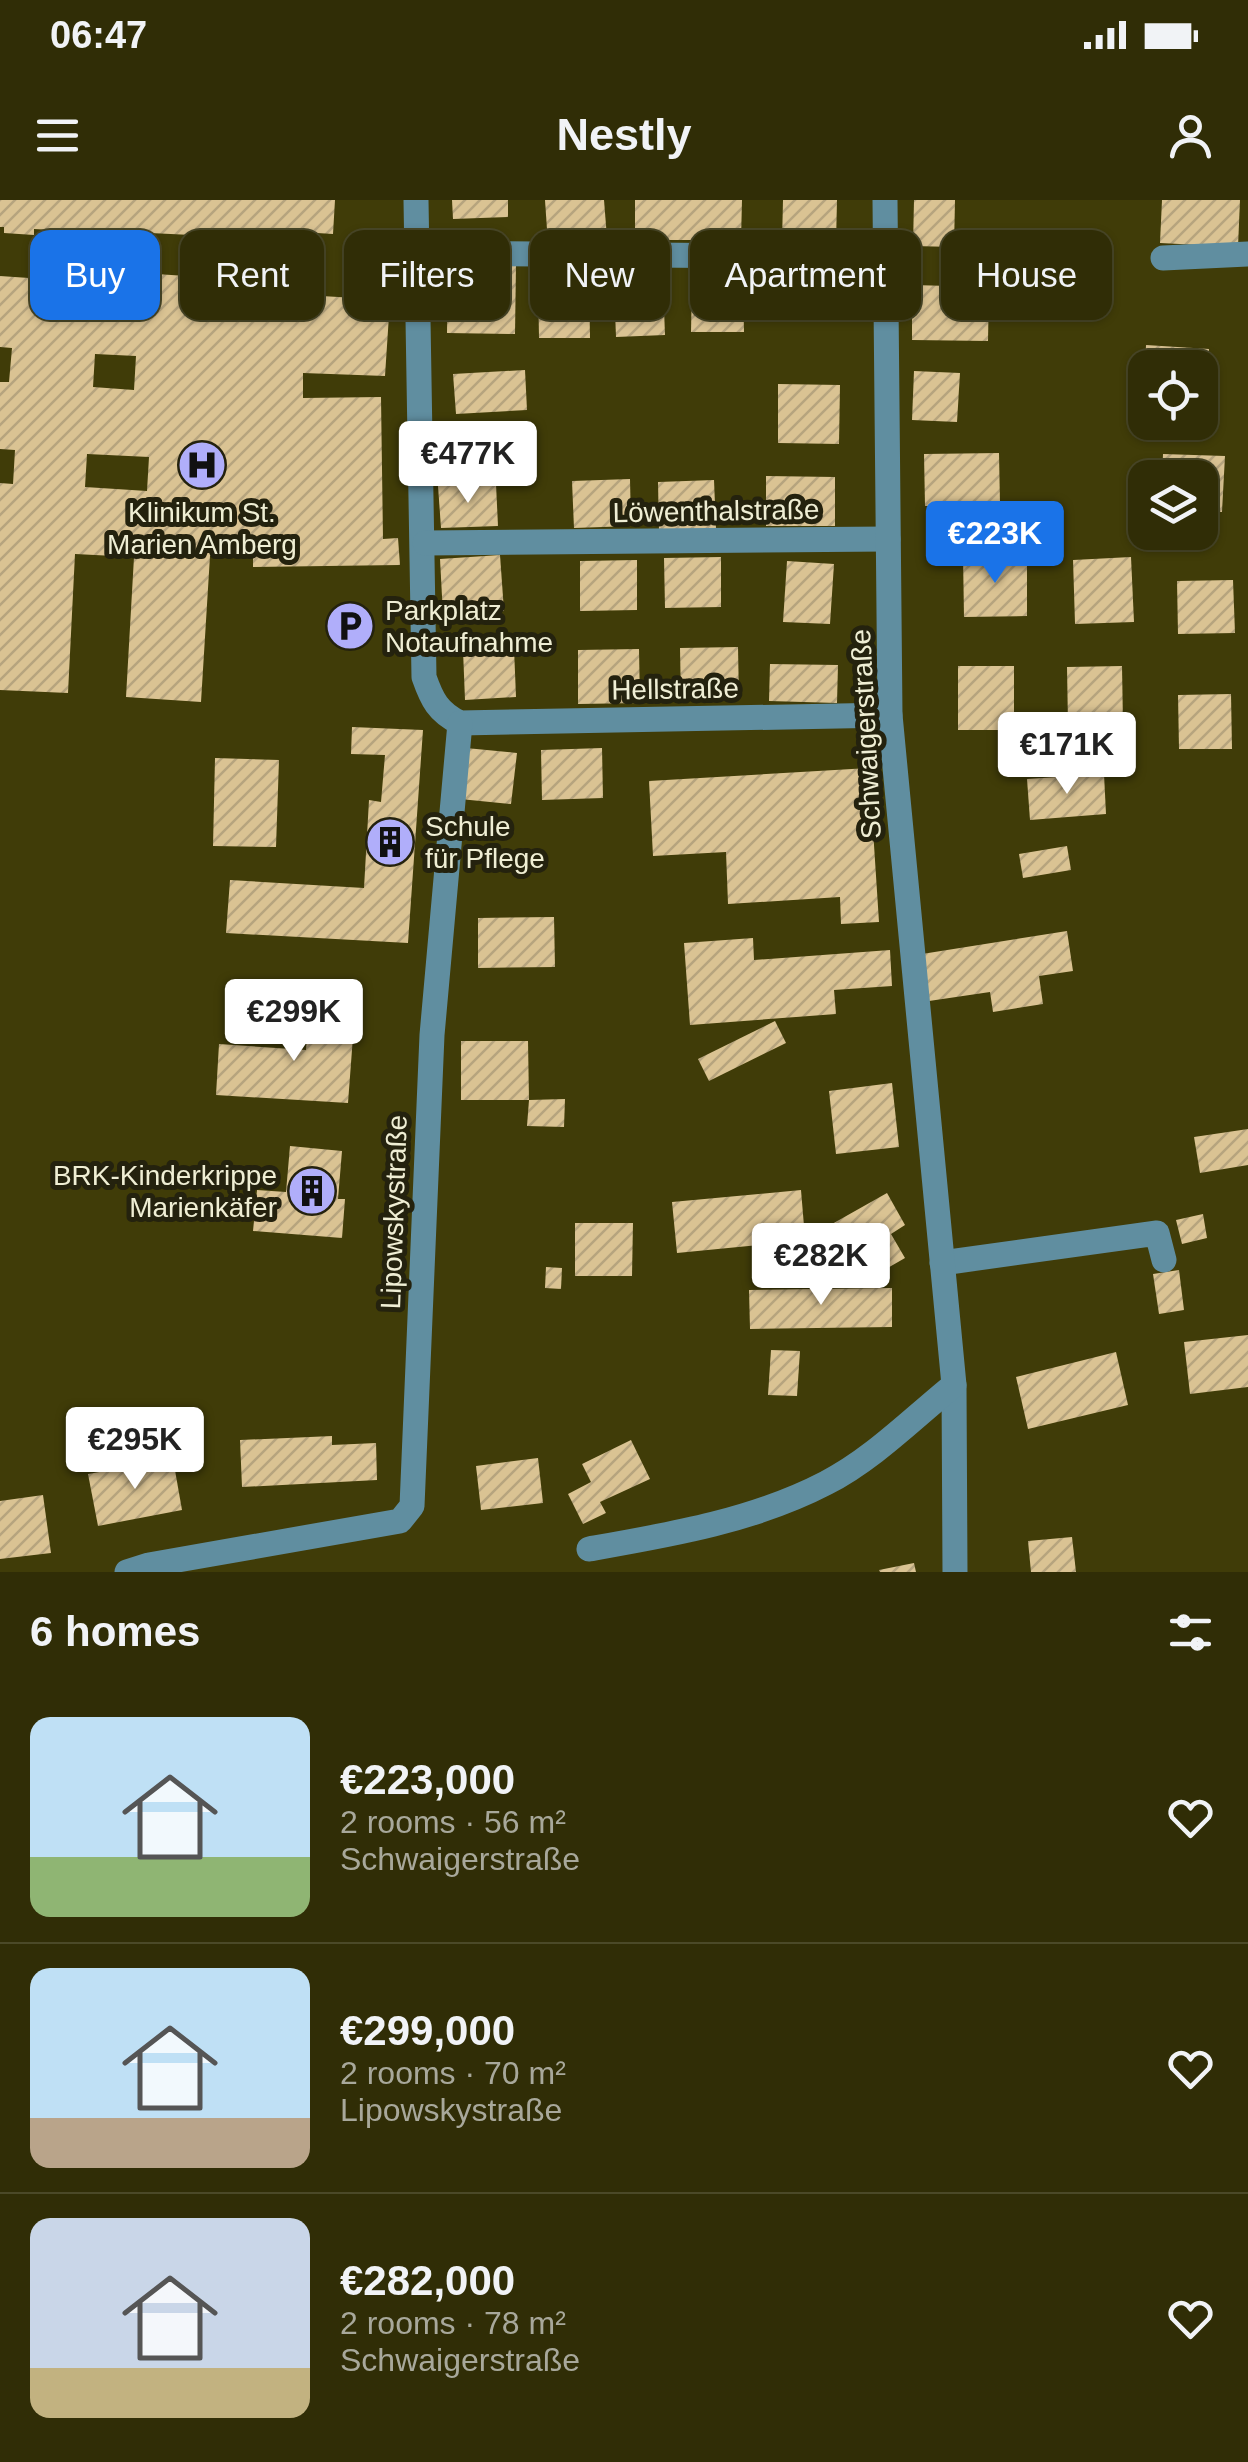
<!DOCTYPE html>
<meta charset="utf-8">
<style>
body{margin:0;font-family:Arial,sans-serif;background:#383510;color:#f1f3f6;height:100vh;display:flex;flex-direction:column;font-size:38px;white-space:nowrap}
*{box-sizing:border-box;margin:0}
p{font-size:32px;color:#a8a89b}
.icon{flex:none;width:55px;height:55px;fill:none;stroke:currentColor;stroke-width:2;stroke-linecap:round;stroke-linejoin:round}
.map{position:relative;height:1372px;overflow:hidden}
.sheet{display:flex;flex-direction:column;background:#302d06;flex:1}
.sheet>*{flex:none}
.top-card{position:absolute;left:30px;top:30px;width:1190px;height:90px;display:flex;gap:20px}
.buttons{position:absolute;left:1128px;top:150px;display:grid;gap:20px}
.buttons a{display:grid;place-items:center;width:90px;height:90px;border-radius:20px;background:#302d06;box-shadow:0 2px 8px #0004,0 0 0 2px #4b4928;font-size:50px}
.price{position:absolute;translate:-50% -85px;padding:0 22px;border-radius:10px;background:#fff;color:#222;font-size:32px;line-height:65px;filter:drop-shadow(0 2px 5px #0008)}
.price::after{content:'';position:absolute;left:50%;top:60px;width:30px;height:22px;margin-left:-15px;background:inherit;clip-path:polygon(0 0,100% 0,50% 100%)}
.price.selected{background:#1a73e8;color:#fff}
ul{padding:0;list-style:none}
li{display:flex;align-items:center;gap:30px;height:250px;padding:0 30px}
li+li{border-top:2px solid #4b4928}
li span{display:grid;place-items:center;flex:none;width:280px;height:200px;border-radius:20px;color:#555}
li>.icon{margin-inline-start:auto}
span .icon{width:120px;height:120px;fill:#fffc;stroke-width:1}
li b{font-size:42px}
h2{display:flex;justify-content:space-between;align-items:center;height:120px;padding:0 30px;font-size:42px}
.pill{padding:0 35px;border-radius:20px;background:#302d06;box-shadow:0 2px 8px #0004,0 0 0 2px #4b4928;font-size:35px;line-height:90px}
.pill.selected{background:#1a73e8;color:#fff}
.status{display:flex;justify-content:space-between;align-items:center;height:70px;padding:0 50px;background:#302d06;direction:ltr}
.status svg{height:28px;fill:currentColor}
header{display:flex;justify-content:space-between;align-items:center;height:130px;padding:0 30px;background:#302d06;font-size:45px;font-weight:700}
.map>svg:first-child{display:block}
</style>
<div class="status"><b>06:47</b><svg viewBox="0 0 49 12"><path d="M0 12V9h3v3zM5 12V6h3v6zM10 12V3h3v9zM15 12V0h3v12zM26 1h20v11H26zM47 4h2v5h-2z"/></svg></div>
<header><svg class="icon" aria-label="menu" viewBox="0 0 24 24"><path d="M4 6h16M4 12h16M4 18h16"/></svg>Nestly<svg class="icon" aria-label="person" viewBox="0 0 24 24"><circle cx="12" cy="8" r="4"/><path d="M4 21q1-7 8-7t8 7"/></svg></header>
<div class="map">
<svg width="1248" height="1372" viewBox="0 0 1248 1372">
<defs>
<pattern id="building-hatch" width="6" height="6" patternUnits="userSpaceOnUse" patternTransform="scale(2.5)"><rect width="6" height="6" fill="#dac393"/><path d="M-1 1l2-2M0 6l6-6M5 7l2-2" fill="none" stroke="#b6a47e"/></pattern>
</defs>
<rect width="100%" height="100%" fill="#403c08"/>
<g fill="url(#building-hatch)" fill-rule="evenodd">
<path d="M0,0H335L333,34L254,29V38L129,32L127,72L304,84V95L390,100L385,176L303,173V198L381,197L383,339L398,338L400,365L253,367V358L210,356L201,502L126,497L134,357L75,354L68,493L0,490V283L13,284L15,250L0,249V182H9L12,148L0,147V76L29,78L30,69L108,74L110,33L34,29V35L4,33V27H0ZM95,154L136,156L134,190L93,187ZM87,254L149,257L147,291L85,287Z"/>
<polygon points="452,0 508,0 508,17 453,19"/>
<polygon points="545,0 604,0 607,38 548,44"/>
<polygon points="635,0 742,0 741,40 635,40"/>
<polygon points="783,0 837,0 836,43 782,42"/>
<polygon points="914,0 955,0 954,47 913,46"/>
<polygon points="1162,0 1240,0 1238,47 1160,43"/>
<polygon points="448,63 516,64 515,134 447,133"/>
<polygon points="589,81 590,138 539,138 538,82"/>
<polygon points="692,81 743,81 744,132 691,132"/>
<polygon points="663,83 665,135 616,137 614,85"/>
<polygon points="912,85 989,87 988,141 912,140"/>
<polygon points="1146,145 1209,149 1206,198 1200,198 1200,168 1145,168"/>
<polygon points="525,170 527,210 456,214 453,174"/>
<polygon points="914,171 960,173 957,222 912,220"/>
<polygon points="778,184 840,185 839,244 778,243"/>
<polygon points="999,253 1000,304 925,306 924,254"/>
<polygon points="1163,254 1225,256 1222,312 1200,311 1200,278 1162,278"/>
<polygon points="766,276 835,277 835,326 766,326"/>
<polygon points="630,279 631,326 574,328 572,281"/>
<polygon points="714,280 716,329 659,331 658,282"/>
<polygon points="496,284 498,326 441,328 438,286"/>
<polygon points="500,355 504,411 443,415 440,359"/>
<polygon points="963,355 1027,355 1027,416 964,417"/>
<polygon points="721,357 721,407 665,408 664,358"/>
<polygon points="1131,357 1134,422 1075,424 1073,360"/>
<polygon points="637,360 637,410 580,411 580,361"/>
<polygon points="787,361 834,364 830,424 783,422"/>
<polygon points="1233,380 1235,433 1178,434 1177,381"/>
<polygon points="738,447 739,500 681,501 680,448"/>
<polygon points="514,448 516,497 465,500 463,450"/>
<polygon points="639,449 640,503 578,504 578,450"/>
<polygon points="770,464 838,465 837,503 769,501"/>
<rect x="958" y="466" width="56" height="64"/>
<polygon points="1122,466 1123,524 1068,525 1067,467"/>
<polygon points="1231,494 1232,549 1179,549 1178,495"/>
<polygon points="352,527 423,530 408,743 226,733 230,680 364,688 369,600 381,602 385,555 351,554"/>
<polygon points="466,548 517,553 511,604 460,599"/>
<polygon points="602,548 603,598 542,600 541,550"/>
<polygon points="215,558 279,560 276,647 213,646"/>
<polygon points="869,568 879,722 841,724 840,697 728,704 726,652 653,656 649,581"/>
<polygon points="1104,574 1106,614 1030,620 1027,579"/>
<polygon points="1067,646 1071,670 1023,678 1019,654"/>
<polygon points="554,717 555,767 478,768 478,718"/>
<polygon points="1067,731 1073,771 1039,776 1043,804 993,812 990,792 929,801 922,754"/>
<polygon points="753,738 754,760 890,750 892,786 834,790 836,814 690,825 684,743"/>
<polygon points="309,807 355,810 348,903 216,895 219,844 306,850"/>
<polygon points="775,821 786,843 709,881 698,859"/>
<polygon points="461,841 528,841 529,900 461,900"/>
<polygon points="892,883 899,947 836,954 829,891"/>
<polygon points="565,899 564,927 527,926 529,900"/>
<polygon points="1248,929 1248,965 1200,973 1194,937"/>
<polygon points="290,946 342,951 338,999 345,999 342,1038 253,1031 257,990 286,992"/>
<polygon points="801,990 804,1026 777,1028 779,1043 677,1053 672,1002"/>
<polygon points="887,993 905,1025 891,1034 905,1058 872,1077 857,1053 850,1057 832,1024"/>
<polygon points="1203,1014 1207,1038 1182,1044 1176,1020"/>
<polygon points="575,1023 633,1023 632,1076 575,1076"/>
<polygon points="546,1067 562,1068 561,1089 545,1088"/>
<polygon points="1179,1070 1184,1110 1159,1114 1153,1074"/>
<polygon points="892,1088 892,1127 750,1129 749,1090"/>
<polygon points="1248,1135 1248,1187 1190,1194 1184,1142"/>
<polygon points="771,1150 800,1151 797,1196 768,1195"/>
<polygon points="1116,1152 1128,1205 1028,1229 1016,1177"/>
<polygon points="332,1236 332,1245 376,1243 377,1280 242,1287 240,1240"/>
<polygon points="631,1240 650,1279 600,1302 606,1313 583,1324 568,1294 591,1282 582,1264"/>
<polygon points="538,1258 543,1303 481,1310 476,1266"/>
<polygon points="173,1259 182,1310 98,1326 88,1274"/>
<polygon points="43,1295 51,1353 0,1359 0,1301"/>
<polygon points="1072,1337 1076,1372 1031,1372 1028,1341"/>
<polygon points="914,1363 916,1372 880,1372 879,1370"/>
</g>
<g fill="none" stroke-linecap="round" stroke-linejoin="round">
<g stroke="#608ea0" stroke-width="25">
<path d="M416,0L424,477C432,500 438,512 460,523L890,515"/>
<polyline points="418,53 884,57"/>
<polyline points="1163,58 1248,54"/>
<polyline points="425,343 888,339"/>
<polyline points="942,1063 1157,1033 1164,1060"/>
<polyline points="954,1185 955,1372"/>
<path d="M589,1349C669,1335 753,1321 826,1283C873,1259 913,1218 954,1185L890,515L885,0"/>
<polyline points="127,1372 149,1365 400,1321 412,1306 432,835 460,523"/>
</g>
</g>
<defs>
<g id="hospital-disc" transform="scale(2.5)"><circle r="9.5" fill="#b0aefa" stroke="#24220e"/><path d="M-5-5h3v3.5h4V-5h3V5h-3V1.5h-4V5h-3Z" fill="#111"/></g>
<g id="parking-disc" transform="scale(2.5)"><circle r="9.5" fill="#b0aefa" stroke="#24220e"/><path d="M-3.5-5.5H1a3.5 3.5 0 0 1 0 7H-1V5.5H-3.5ZM-1-3.4V-.6H.8a1.4 1.4 0 0 0 0-2.8Z" fill="#111"/></g>
<g id="building-disc" transform="scale(2.5)"><circle r="9.5" fill="#b0aefa" stroke="#24220e"/><path d="M-4-6H4V6H1V3H-1V6H-4ZM-2.5-4.3h1.7v1.8h-1.7ZM.8-4.3h1.7v1.8H.8ZM-2.5-1h1.7V.8h-1.7ZM.8-1h1.7V.8H.8Z" fill="#111"/></g>
</defs>
<g fill-rule="evenodd">
<use href="#hospital-disc" x="202" y="265"/>
<use href="#parking-disc" x="350" y="426"/>
<use href="#building-disc" x="390" y="642"/>
<use href="#building-disc" x="312" y="991"/>
</g>
<g text-anchor="middle" dominant-baseline="central" stroke-width="10" stroke-linejoin="round" paint-order="stroke">
<g font-size="28" fill="#efeed4" stroke="#24220e">
<text transform="translate(716 311) rotate(-1)">Löwenthalstraße</text>
<text transform="translate(675 489) rotate(-1)">Hellstraße</text>
<text transform="translate(866 534) rotate(-93)">Schwaigerstraße</text>
<text transform="translate(394 1012) rotate(-88)">Lipowskystraße</text>
</g>
<g font-size="28" fill="#efeed4" stroke="#24220e" text-anchor="start">
<text x="202" y="312" text-anchor="middle">Klinikum St.<tspan x="202" dy="32">Marien Amberg</tspan></text>
<text x="385" y="410">Parkplatz<tspan x="385" dy="32">Notaufnahme</tspan></text>
<text x="425" y="626">Schule<tspan x="425" dy="32">für Pflege</tspan></text>
<text x="277" y="975" text-anchor="end">BRK-Kinderkrippe<tspan x="277" dy="32">Marienkäfer</tspan></text>
</g>
</g>
</svg>
<div class="buttons">
<a><svg class="icon" aria-label="locate" viewBox="0 0 24 24"><circle cx="12" cy="12" r="6"/><path d="M12 2v4M12 18v4M2 12h4M18 12h4"/></svg></a>
<a><svg class="icon" aria-label="layers" viewBox="0 0 24 24"><path d="M12 4l9 5-9 5-9-5zM3 14l9 5 9-5"/></svg></a>
</div>
<b class="price" style="left:468px;top:306px">€477K</b>
<b class="price selected" style="left:995px;top:386px">€223K</b>
<b class="price" style="left:1067px;top:597px">€171K</b>
<b class="price" style="left:294px;top:864px">€299K</b>
<b class="price" style="left:821px;top:1108px">€282K</b>
<b class="price" style="left:135px;top:1292px">€295K</b>
<div class="top-card">
<a class="pill selected">Buy</a>
<a class="pill">Rent</a>
<a class="pill">Filters</a>
<a class="pill">New</a>
<a class="pill">Apartment</a>
<a class="pill">House</a>
</div>
</div>
<section class="sheet">
<h2>6 homes<svg class="icon" aria-label="filters" viewBox="0 0 24 24"><path d="M4 7h16M4 17h16"/><circle cx="9" cy="7" r="2"/><circle cx="15" cy="17" r="2"/></svg></h2>
<ul>
<li><span style="background:linear-gradient(#bfe0f5 70%,#8fb573 0)"><svg class="icon" aria-label="home" viewBox="0 0 24 24"><path d="M3 11l9-7 9 7M6 9v11h12V9"/></svg></span><div><b>€223,000</b><p>2 rooms · 56 m²</p><p>Schwaigerstraße</p></div><svg class="icon" aria-label="heart" viewBox="0 0 24 24"><path d="M12 20l-8-8c-3-5 5-10 8-4 3-6 11-1 8 4z"/></svg></li>
<li><span style="background:linear-gradient(#bfe0f5 75%,#b9a48a 0)"><svg class="icon" aria-label="home" viewBox="0 0 24 24"><path d="M3 11l9-7 9 7M6 9v11h12V9"/></svg></span><div><b>€299,000</b><p>2 rooms · 70 m²</p><p>Lipowskystraße</p></div><svg class="icon" aria-label="heart" viewBox="0 0 24 24"><path d="M12 20l-8-8c-3-5 5-10 8-4 3-6 11-1 8 4z"/></svg></li>
<li><span style="background:linear-gradient(#c9d6e8 75%,#c2b280 0)"><svg class="icon" aria-label="home" viewBox="0 0 24 24"><path d="M3 11l9-7 9 7M6 9v11h12V9"/></svg></span><div><b>€282,000</b><p>2 rooms · 78 m²</p><p>Schwaigerstraße</p></div><svg class="icon" aria-label="heart" viewBox="0 0 24 24"><path d="M12 20l-8-8c-3-5 5-10 8-4 3-6 11-1 8 4z"/></svg></li>
</ul>
</section>
